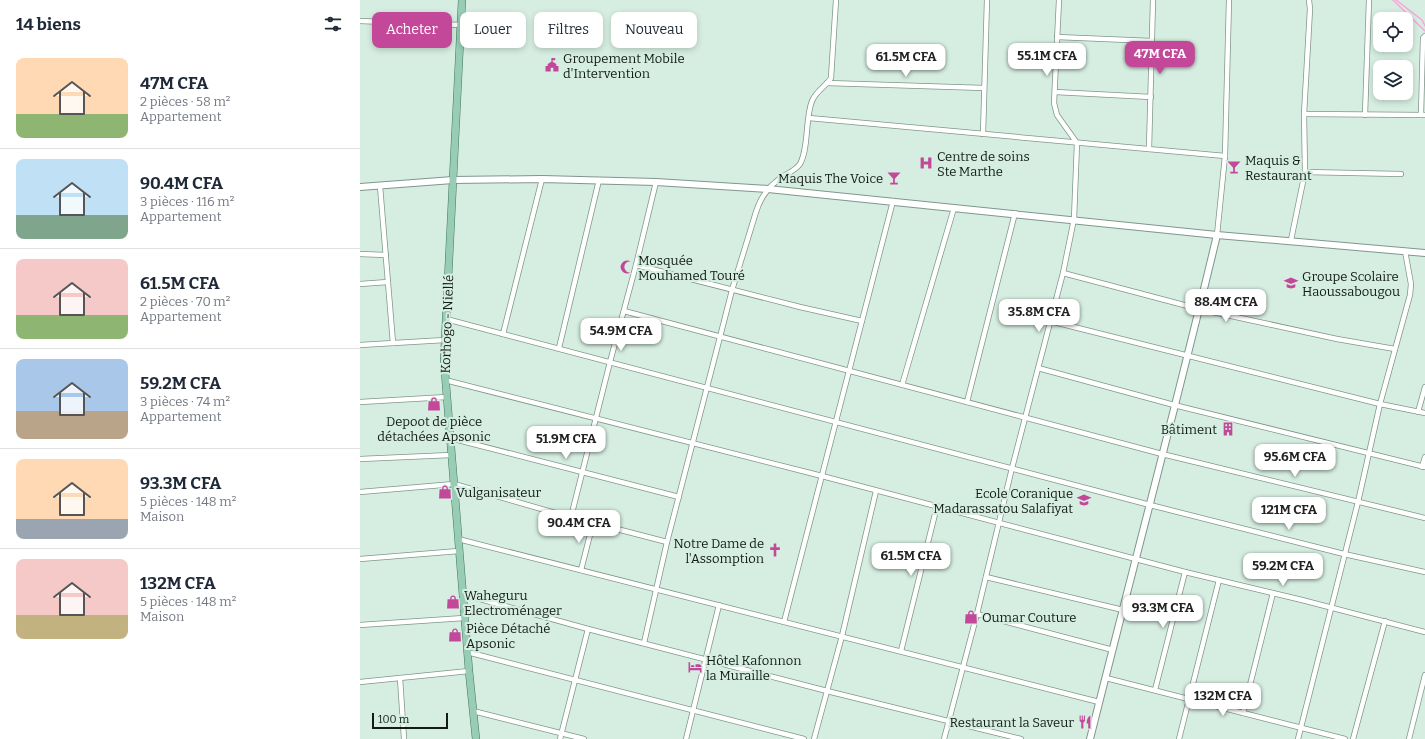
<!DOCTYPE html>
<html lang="fr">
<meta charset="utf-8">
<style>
body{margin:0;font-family:Bitter,serif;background:#f2f2f3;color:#1f2937;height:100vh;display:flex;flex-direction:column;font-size:15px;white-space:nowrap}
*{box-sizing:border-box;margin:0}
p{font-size:13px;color:#747a83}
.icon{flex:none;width:22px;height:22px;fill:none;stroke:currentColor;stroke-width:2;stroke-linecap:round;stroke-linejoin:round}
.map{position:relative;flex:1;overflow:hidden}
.drawer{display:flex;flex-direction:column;background:#fff;width:360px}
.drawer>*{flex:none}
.guide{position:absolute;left:12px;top:12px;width:380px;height:36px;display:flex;gap:8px}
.tools{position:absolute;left:1013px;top:12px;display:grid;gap:8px}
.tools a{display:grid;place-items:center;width:40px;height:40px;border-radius:8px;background:#fff;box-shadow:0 2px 6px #0003;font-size:20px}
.scale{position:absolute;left:12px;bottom:10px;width:76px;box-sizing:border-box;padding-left:4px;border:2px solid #121b17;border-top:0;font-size:11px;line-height:14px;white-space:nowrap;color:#121b17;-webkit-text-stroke:3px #d6eee1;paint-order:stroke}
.price{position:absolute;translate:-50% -34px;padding:0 9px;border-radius:8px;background:#fff;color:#222;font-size:13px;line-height:26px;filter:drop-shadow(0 1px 2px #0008)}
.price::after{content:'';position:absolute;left:50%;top:24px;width:12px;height:9px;margin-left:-6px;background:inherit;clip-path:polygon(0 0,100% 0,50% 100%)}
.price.active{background:#c34899;color:#fff}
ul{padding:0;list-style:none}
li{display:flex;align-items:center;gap:12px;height:100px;padding:0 16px}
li+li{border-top:1px solid #e0e1e3}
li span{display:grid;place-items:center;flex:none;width:112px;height:80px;border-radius:8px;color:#555}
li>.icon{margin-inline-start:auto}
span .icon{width:48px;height:48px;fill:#fffc;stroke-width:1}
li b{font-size:17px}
h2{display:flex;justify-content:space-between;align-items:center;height:48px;padding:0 16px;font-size:17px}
.pill{padding:0 14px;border-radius:8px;background:#fff;box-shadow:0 2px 6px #0003;font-size:14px;line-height:36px}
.pill.active{background:#c34899;color:#fff}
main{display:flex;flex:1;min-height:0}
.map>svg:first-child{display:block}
</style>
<main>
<section class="drawer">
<h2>14 biens<svg class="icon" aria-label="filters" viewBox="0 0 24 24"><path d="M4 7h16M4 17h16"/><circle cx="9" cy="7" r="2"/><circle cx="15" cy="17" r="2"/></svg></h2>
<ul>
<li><span style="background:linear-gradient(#ffd9b3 70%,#8fb573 0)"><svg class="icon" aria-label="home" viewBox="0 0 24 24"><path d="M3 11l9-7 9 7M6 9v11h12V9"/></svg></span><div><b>47M CFA</b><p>2 pièces · 58 m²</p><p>Appartement</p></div></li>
<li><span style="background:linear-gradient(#bfe0f5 70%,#7fa58c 0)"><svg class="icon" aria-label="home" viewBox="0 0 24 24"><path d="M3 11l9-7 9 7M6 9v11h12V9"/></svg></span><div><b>90.4M CFA</b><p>3 pièces · 116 m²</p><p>Appartement</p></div></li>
<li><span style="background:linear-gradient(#f6c9c9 70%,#8fb573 0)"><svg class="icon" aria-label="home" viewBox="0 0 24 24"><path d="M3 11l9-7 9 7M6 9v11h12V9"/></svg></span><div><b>61.5M CFA</b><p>2 pièces · 70 m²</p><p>Appartement</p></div></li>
<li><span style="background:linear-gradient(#a9c7e8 65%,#b9a48a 0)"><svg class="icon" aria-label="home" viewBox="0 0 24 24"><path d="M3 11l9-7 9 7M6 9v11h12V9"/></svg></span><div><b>59.2M CFA</b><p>3 pièces · 74 m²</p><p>Appartement</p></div></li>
<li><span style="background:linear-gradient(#ffd9b3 75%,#9aa5b1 0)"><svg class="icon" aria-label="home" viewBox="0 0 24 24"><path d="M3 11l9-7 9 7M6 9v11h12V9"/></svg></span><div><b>93.3M CFA</b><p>5 pièces · 148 m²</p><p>Maison</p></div></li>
<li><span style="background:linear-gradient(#f6c9c9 70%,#c2b280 0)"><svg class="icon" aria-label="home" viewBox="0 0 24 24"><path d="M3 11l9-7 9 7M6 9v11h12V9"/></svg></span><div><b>132M CFA</b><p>5 pièces · 148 m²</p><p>Maison</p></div></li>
</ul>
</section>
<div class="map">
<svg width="1065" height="739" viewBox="0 0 1065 739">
<rect width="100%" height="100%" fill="#d6eee1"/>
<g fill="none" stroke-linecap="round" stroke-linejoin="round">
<g stroke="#fca3d8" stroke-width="1.5">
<polyline points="1033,0 1065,31"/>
<polyline points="1036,0 1062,20 1065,26"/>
</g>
<g stroke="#80968b" stroke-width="6">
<g id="minor">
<polyline points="0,21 101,25"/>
<polyline points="697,37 792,41"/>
<polyline points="467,83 624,88"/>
<polyline points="695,92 791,97"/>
<polyline points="944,114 1065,115"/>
<polyline points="1005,115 1009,0"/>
<polyline points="1061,115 1063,38 1065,36"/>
<polyline points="449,118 865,156"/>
<polyline points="623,134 627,0"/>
<polyline points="789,149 793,0"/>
<polyline points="945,172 1041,174"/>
<polyline points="20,186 33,343"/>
<polyline points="857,235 865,156 869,0"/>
<polyline points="931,240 945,172 944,114 950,9 949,0"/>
<polyline points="0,254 26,255"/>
<polyline points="276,265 440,307 502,321"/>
<polyline points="703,273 839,309 977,339 1035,349"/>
<polyline points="0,284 28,282"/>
<polyline points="264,311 802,454 1065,518"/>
<polyline points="86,319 790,505 984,554 1065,572"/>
<polyline points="690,321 1020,404 1065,413"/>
<polyline points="143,334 182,179"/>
<polyline points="0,345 85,340"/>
<polyline points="199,348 239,180"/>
<polyline points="678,368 814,405 1065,467"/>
<polyline points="85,380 462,476 825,572 942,600 1065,632"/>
<polyline points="542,385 594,208"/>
<polyline points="0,402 87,397"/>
<polyline points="607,402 655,213"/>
<polyline points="1058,412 1065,387"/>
<polyline points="90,438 319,497"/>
<polyline points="0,459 91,455"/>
<polyline points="1062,467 1065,457"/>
<polyline points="0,492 94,484 199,514 307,542"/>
<polyline points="211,517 250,362 276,265 296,182"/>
<polyline points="98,539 739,702"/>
<polyline points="0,559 99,551"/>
<polyline points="221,570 233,523"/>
<polyline points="626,577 763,610"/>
<polyline points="102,594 228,629 467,691 661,739"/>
<polyline points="617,614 753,650"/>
<polyline points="424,622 533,201"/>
<polyline points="0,625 104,618"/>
<path d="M284,643L307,542L360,337L372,290L396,212C400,199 406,189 418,180C425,174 434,172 440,164C449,148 445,118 452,101C456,91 466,86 471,78L476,0"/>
<polyline points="541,651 577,506"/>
<polyline points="107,652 444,739"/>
<polyline points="40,678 44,739"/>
<polyline points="746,678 985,739"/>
<polyline points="0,682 109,671"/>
<polyline points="795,690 825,572"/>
<polyline points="113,711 224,739"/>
<polyline points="883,713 913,593"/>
<polyline points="200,739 228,629"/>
<polyline points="326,739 359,605"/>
<polyline points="454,739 482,636 516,491"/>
<polyline points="584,739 617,614 652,468 703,273 714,219 717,143 697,115 694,103 699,0"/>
<polyline points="819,739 859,580"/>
<polyline points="938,739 998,502 1020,404 1050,295 1051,284 1045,251"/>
<polyline points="993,739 1025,621"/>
<polyline points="1049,739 1065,675"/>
</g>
</g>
<g stroke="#80968b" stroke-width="8">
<g id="tertiary">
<polyline points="0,187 93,180 182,179 296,182 408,189 857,235 1065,253"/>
<path d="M730,739C772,571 817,403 857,235"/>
</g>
</g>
<g stroke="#3d785d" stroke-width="8">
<polyline id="primary" points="102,0 84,360 109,671 116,739"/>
</g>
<use href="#minor" stroke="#fff" stroke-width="4.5"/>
<use href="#tertiary" stroke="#fff" stroke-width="6"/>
<use href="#primary" stroke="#98ccb5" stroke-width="7"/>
</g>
<defs>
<g id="civic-bare" transform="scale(1.08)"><path d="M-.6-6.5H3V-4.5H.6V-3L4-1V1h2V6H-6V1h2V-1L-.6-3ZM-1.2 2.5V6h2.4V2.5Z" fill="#c34899" stroke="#d6eee1" stroke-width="2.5" paint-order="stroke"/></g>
<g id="hospital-bare" transform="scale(1.08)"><path d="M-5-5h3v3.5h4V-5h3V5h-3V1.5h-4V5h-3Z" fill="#c34899" stroke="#d6eee1" stroke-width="2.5" paint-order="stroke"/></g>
<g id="bar-bare" transform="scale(1.08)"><path d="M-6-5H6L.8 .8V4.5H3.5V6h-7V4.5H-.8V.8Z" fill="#c34899" stroke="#d6eee1" stroke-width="2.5" paint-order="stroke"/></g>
<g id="mosque-bare" transform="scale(1.08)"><path d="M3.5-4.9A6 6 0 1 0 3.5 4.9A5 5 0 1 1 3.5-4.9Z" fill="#c34899" stroke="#d6eee1" stroke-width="2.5" paint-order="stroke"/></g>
<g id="school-bare" transform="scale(1.08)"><path d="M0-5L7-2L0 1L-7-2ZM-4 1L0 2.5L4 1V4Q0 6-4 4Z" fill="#c34899" stroke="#d6eee1" stroke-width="2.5" paint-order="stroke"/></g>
<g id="shop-bare" transform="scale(1.08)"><path d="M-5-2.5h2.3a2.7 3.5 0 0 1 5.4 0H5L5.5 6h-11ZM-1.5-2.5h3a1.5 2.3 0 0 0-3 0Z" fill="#c34899" stroke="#d6eee1" stroke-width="2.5" paint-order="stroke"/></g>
<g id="building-bare" transform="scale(1.08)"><path d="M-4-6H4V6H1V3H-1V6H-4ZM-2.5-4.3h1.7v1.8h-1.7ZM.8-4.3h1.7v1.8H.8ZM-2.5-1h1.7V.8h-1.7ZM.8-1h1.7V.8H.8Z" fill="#c34899" stroke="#d6eee1" stroke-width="2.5" paint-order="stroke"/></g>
<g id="church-bare" transform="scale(1.08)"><path d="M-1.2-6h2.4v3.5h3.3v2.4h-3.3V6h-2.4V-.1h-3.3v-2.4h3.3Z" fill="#c34899" stroke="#d6eee1" stroke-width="2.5" paint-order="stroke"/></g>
<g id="hotel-bare" transform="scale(1.08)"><path d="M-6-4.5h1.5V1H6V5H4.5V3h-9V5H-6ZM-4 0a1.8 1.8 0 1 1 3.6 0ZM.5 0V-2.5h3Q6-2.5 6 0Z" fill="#c34899" stroke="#d6eee1" stroke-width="2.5" paint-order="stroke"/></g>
<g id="restaurant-bare" transform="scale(1.08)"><path d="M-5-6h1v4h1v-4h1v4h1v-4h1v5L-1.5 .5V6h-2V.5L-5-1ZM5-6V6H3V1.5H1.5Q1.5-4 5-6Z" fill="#c34899" stroke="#d6eee1" stroke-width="2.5" paint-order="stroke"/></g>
</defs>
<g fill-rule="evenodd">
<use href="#civic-bare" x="192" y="65"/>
<use href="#hospital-bare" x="566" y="163"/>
<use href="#bar-bare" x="874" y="167"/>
<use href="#bar-bare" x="534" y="178"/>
<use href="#mosque-bare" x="267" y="267"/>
<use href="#school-bare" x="931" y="283"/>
<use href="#shop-bare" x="74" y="404"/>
<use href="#building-bare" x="868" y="429"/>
<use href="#shop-bare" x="85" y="492"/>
<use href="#school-bare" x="724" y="500"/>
<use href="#church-bare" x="415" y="550"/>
<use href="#shop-bare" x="93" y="602"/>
<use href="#shop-bare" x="611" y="617"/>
<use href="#shop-bare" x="95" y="635"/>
<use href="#hotel-bare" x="335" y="667"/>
<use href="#restaurant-bare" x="725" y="722"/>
</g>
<g text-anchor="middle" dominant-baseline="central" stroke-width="4" stroke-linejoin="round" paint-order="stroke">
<g font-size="13" fill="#121b17" stroke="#d6eee1" text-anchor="start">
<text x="203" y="58">Groupement Mobile<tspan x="203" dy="15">d'Intervention</tspan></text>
<text x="577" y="156">Centre de soins<tspan x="577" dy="15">Ste Marthe</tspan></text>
<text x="885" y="160">Maquis &amp;<tspan x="885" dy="15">Restaurant</tspan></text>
<text x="523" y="178" text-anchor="end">Maquis The Voice</text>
<text x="278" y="260">Mosquée<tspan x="278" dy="15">Mouhamed Touré</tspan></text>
<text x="942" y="276">Groupe Scolaire<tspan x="942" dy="15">Haoussabougou</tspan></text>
<text x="74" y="421" text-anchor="middle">Depoot de pièce<tspan x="74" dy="15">détachées Apsonic</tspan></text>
<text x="857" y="429" text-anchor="end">Bâtiment</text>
<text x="96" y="492">Vulganisateur</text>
<text x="713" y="493" text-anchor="end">Ecole Coranique<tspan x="713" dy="15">Madarassatou Salafiyat</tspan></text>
<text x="404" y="543" text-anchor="end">Notre Dame de<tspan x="404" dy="15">l'Assomption</tspan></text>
<text x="104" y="595">Waheguru<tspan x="104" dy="15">Electroménager</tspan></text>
<text x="622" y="617">Oumar Couture</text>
<text x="106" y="628">Pièce Détaché<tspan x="106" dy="15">Apsonic</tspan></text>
<text x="346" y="660">Hôtel Kafonnon<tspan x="346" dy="15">la Muraille</tspan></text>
<text x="714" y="722" text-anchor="end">Restaurant la Saveur</text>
</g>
<g font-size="13" fill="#121b17" stroke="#d6eee1">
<text transform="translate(87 324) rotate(-88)">Korhogo - Niellé</text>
</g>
</g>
</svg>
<div class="tools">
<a><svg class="icon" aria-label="locate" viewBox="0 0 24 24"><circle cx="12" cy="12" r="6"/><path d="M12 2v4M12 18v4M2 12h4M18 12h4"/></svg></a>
<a><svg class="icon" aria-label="layers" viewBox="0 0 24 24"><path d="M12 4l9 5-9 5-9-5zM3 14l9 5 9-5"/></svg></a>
</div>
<div class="scale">100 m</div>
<b class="price active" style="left:800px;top:75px">47M CFA</b>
<b class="price" style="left:687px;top:77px">55.1M CFA</b>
<b class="price" style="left:546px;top:78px">61.5M CFA</b>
<b class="price" style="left:866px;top:323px">88.4M CFA</b>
<b class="price" style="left:679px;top:333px">35.8M CFA</b>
<b class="price" style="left:261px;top:352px">54.9M CFA</b>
<b class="price" style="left:206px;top:460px">51.9M CFA</b>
<b class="price" style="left:935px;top:478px">95.6M CFA</b>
<b class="price" style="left:929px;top:531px">121M CFA</b>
<b class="price" style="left:219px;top:544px">90.4M CFA</b>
<b class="price" style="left:551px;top:577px">61.5M CFA</b>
<b class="price" style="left:923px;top:587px">59.2M CFA</b>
<b class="price" style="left:803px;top:629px">93.3M CFA</b>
<b class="price" style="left:863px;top:717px">132M CFA</b>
<div class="guide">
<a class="pill active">Acheter</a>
<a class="pill">Louer</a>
<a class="pill">Filtres</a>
<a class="pill">Nouveau</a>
</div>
</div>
</main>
